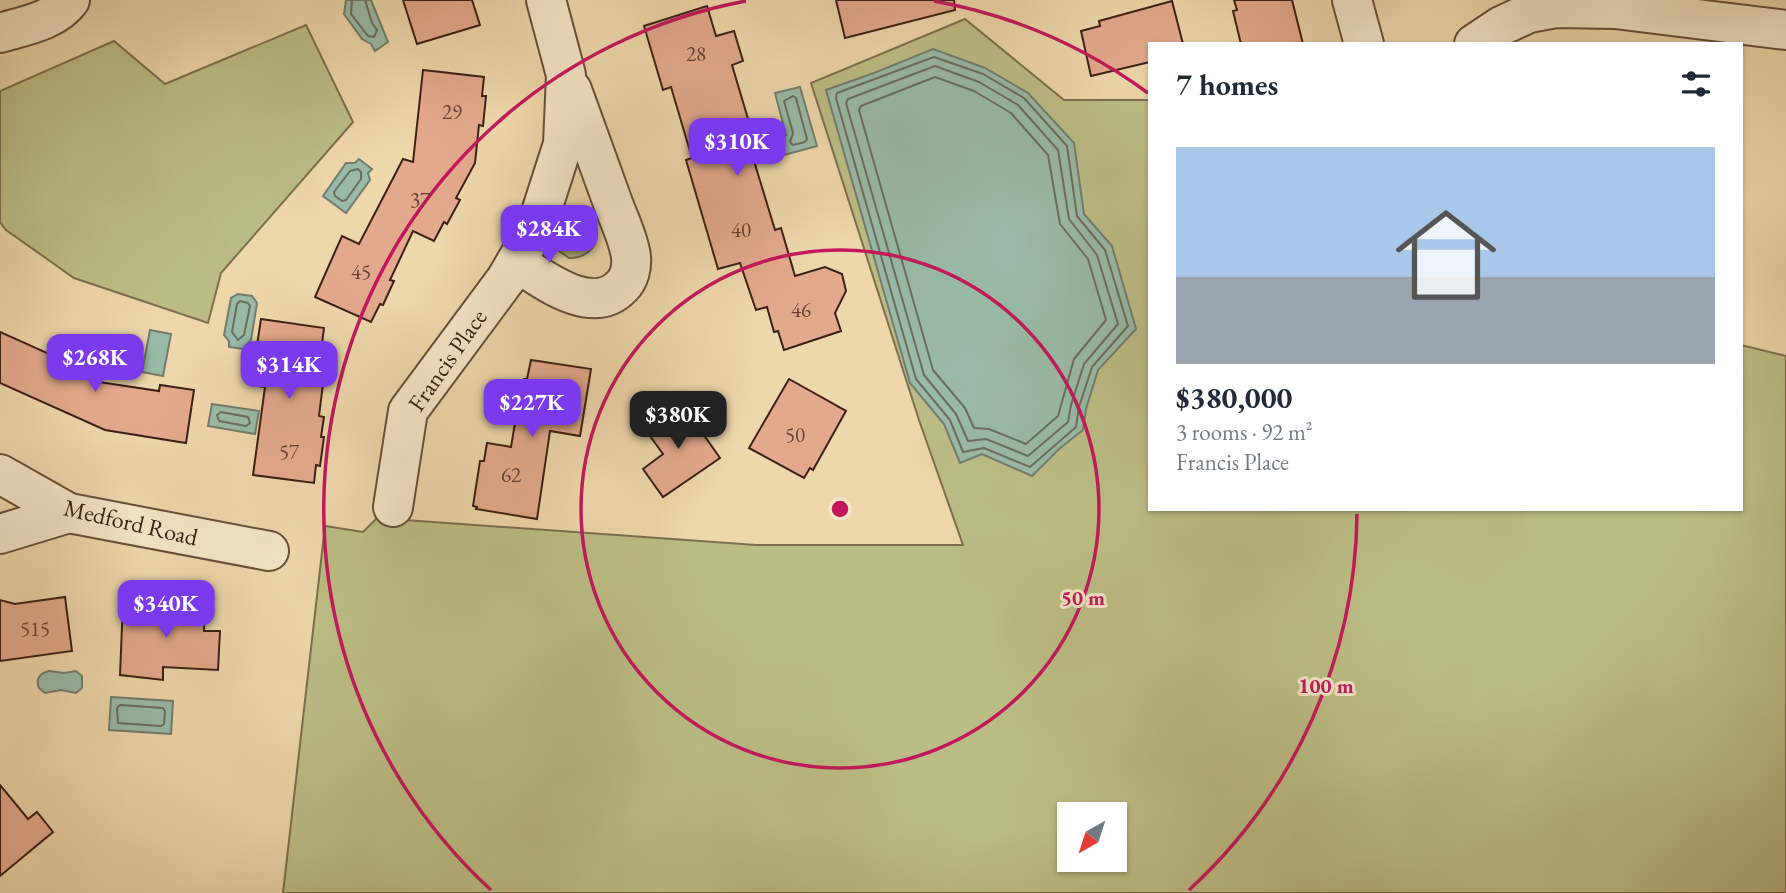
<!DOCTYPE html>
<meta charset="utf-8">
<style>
body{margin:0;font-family:"EB Garamond",serif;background:#f2f2f3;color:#1f2937;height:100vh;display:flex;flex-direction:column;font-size:26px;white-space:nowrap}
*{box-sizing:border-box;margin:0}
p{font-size:23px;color:#747a83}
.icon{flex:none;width:38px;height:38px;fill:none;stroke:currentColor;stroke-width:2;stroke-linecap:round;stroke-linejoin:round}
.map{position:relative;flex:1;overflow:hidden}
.panel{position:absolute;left:1148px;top:42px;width:595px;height:469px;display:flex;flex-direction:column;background:#fff;border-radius:0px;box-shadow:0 2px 5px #0004}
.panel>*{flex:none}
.needle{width:46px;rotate:219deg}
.fabs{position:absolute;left:1057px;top:802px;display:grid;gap:14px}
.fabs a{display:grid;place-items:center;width:70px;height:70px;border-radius:0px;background:#fff;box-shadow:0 2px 5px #0004;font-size:35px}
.price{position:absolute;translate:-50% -60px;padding:0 16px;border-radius:14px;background:#7c3aed;color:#fff;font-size:23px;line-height:46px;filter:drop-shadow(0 2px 4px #0008)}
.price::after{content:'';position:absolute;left:50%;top:42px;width:21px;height:16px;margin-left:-10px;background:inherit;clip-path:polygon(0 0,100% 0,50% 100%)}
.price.on{background:#222;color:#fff}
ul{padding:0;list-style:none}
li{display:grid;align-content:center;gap:14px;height:371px;padding:0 28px}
li span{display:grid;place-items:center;height:217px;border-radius:0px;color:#555}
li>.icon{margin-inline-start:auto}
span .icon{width:126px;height:126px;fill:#fffc;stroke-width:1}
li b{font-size:30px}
h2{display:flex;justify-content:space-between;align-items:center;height:84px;padding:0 28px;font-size:30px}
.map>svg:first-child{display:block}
</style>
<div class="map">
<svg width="1786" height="893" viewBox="0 0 1786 893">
<rect width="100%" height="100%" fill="#eed7ab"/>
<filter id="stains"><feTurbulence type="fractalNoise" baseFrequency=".00286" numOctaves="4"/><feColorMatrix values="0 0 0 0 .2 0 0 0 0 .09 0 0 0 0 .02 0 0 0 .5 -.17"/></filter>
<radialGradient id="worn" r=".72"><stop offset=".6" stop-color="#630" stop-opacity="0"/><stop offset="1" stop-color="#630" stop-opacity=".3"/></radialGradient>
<g fill="#bcbd86" stroke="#7c6e4e" stroke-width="2" fill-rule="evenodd">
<path d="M965,19L1064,100H1150V509H1741V345L1786,356V893H283L325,526L363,532L377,518L756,545H963L919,420L811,83ZM1069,814H1115V859H1069Z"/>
<polygon points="306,25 353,122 221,273 208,323 74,278 6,230 0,222 0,91 114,41 165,84"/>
<path d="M576,214C607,214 603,259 569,258L559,251C557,237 563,219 576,214Z"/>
</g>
<g fill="#99baa7" stroke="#737c6d" stroke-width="2">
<polygon points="346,0 371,0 388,42 375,51 371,44 362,39 344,14"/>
<polygon points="933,49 985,68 1028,93 1074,143 1084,214 1112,246 1136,329 1098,370 1086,409 1083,430 1059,449 1032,476 982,454 960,463 944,424 910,383 826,90 874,73"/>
<polygon points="800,87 817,146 773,158 768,140 786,135 775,93"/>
<polygon points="359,159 372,169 368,173 370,180 346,213 323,196 346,163 355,163"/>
<polygon points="238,294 252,296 257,303 251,340 243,349 229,347 229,341 224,335 231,298"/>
<polygon points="150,330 171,334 163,376 142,372"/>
<polygon points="212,404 259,411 255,434 208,426"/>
<path d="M49,671L64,673L76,671L82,676V688L76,693L61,690L45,693L39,688C35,679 40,673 49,671Z"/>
<polygon points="111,697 173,701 171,734 109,730"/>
</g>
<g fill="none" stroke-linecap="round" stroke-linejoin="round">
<g stroke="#6a6d5e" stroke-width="2">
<polyline points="352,0 351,14 368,36 374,37 377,30 372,23 365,0"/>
<polygon points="934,57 983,74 1024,98 1067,146 1077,216 1105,250 1128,326 1092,367 1079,407 1076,427 1030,467 984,448 963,452 950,420 916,379 836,98 837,93"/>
<polygon points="935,66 979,82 1018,105 1058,150 1069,219 1097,255 1118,324 1084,364 1071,405 1068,422 1028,456 986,439 968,441 956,414 924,375 846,103 848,99"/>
<polygon points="935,77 974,91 1011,113 1048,155 1060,224 1088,259 1106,320 1074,359 1058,416 1026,444 989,429 974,428 965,408 933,370 859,110 861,106"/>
<polygon points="793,96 796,98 807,139 805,142 793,145 790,142 793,133 784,101"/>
<polygon points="358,169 361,172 361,179 346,200 342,201 335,196 334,192 350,171"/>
<polygon points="240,301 248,303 250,306 244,335 238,340 232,332 237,304"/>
<polygon points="221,412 248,417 250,423 246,426 219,421 217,415"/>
<polygon points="120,705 163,708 165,711 164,724 161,726 118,723 117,708"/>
</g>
</g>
<g fill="#e3a98d" stroke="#3b2015" stroke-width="2">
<polygon points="403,0 472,0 480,25 417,44"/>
<polygon points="836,0 954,0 955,10 845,38"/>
<polygon points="1234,0 1292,0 1303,44 1241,44 1233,11 1237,10"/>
<polygon points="1172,1 1183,44 1150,44 1150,62 1091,76 1081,31 1100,26 1099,21"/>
<polygon points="707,6 716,36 734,31 743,61 732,65 760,159 754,161 775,230 781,228 795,276 825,267 842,274 846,291 835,313 841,331 784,350 778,331 774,332 767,307 756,310 740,263 718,269 686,160 692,158 671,87 663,90 644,26"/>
<polygon points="423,70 484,77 482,96 486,96 483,126 479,125 475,163 456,198 460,200 447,224 444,222 434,241 413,231 390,280 394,281 383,305 380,304 371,322 315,297 342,236 359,244 403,159 413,162"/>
<polygon points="261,319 324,328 318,375 324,376 319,416 324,417 321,437 324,437 320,466 316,465 314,483 253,475 265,387 251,385"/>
<polygon points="0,332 69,363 72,357 104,371 99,382 159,391 160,385 194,390 186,443 105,430 0,383"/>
<polygon points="531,360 591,369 580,436 550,431 537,519 476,509 477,507 473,506 480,461 484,461 487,443 511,447 518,405 520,406 524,379 527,379"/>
<polygon points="789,379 846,411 813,470 810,468 804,478 749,448"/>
<polygon points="682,404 720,458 663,497 643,469 663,454 645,429"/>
<polygon points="65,597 72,651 0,661 0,600 15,604"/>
<polygon points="123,602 205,606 204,631 220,631 218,670 163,667 163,680 120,675"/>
<polygon points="0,785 28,819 37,812 53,832 0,876"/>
</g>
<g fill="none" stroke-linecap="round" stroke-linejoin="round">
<g stroke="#684e3a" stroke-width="42">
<g id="minor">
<polyline points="1352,0 1364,44"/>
<path d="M0,33C23,26 55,21 70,0"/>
<polyline points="1474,44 1501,26 1529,13 1556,8 1615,9 1786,30"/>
<path d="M516,262C543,279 592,318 622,286C629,279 632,268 631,257C629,240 620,222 614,206C600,167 586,129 572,90"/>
<polyline points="0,474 69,513 269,551"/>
<polyline points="393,507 408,411 506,279 536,228 563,144 566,75 546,0"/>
<polyline points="0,534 69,513"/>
</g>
</g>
<use href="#minor" stroke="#f4e5c8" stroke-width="38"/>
</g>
<g fill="none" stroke="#c2185b" stroke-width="3.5">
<circle cx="840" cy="509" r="259"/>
<path d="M1357 514A517 517 0 0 1 1189 890M491 890A517 517 0 0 1 746 1M934 1A517 517 0 0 1 1148 93"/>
</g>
<g text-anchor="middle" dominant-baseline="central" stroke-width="6" stroke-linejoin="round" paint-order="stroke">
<g font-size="21" fill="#654233">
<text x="696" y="53">28</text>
<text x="452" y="111">29</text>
<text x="420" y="199">37</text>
<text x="741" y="229">40</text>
<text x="361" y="271">45</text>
<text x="801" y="309">46</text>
<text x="795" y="434">50</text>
<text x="289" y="451">57</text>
<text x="511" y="474">62</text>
<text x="35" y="628">515</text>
</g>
<g font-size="24" fill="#3b2015" stroke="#f4e5c8">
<text transform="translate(447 360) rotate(-55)">Francis Place</text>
<text transform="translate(131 522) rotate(13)">Medford Road</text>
</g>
</g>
<circle cx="840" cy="509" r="10" fill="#c2185b" stroke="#f4e5c8" stroke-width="3.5"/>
<g font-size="21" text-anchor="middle" font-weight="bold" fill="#c2185b" stroke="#f4e5c8" stroke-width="6" stroke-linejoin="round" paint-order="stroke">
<text x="1083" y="605">50 m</text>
<text x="1326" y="693">100 m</text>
</g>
<rect width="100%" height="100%" filter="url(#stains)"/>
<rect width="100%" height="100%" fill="url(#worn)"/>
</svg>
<div class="fabs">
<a><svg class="needle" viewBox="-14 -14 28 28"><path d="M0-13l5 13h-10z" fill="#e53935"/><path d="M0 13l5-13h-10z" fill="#747a83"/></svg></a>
</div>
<b class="price" style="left:737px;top:178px">$310K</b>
<b class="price" style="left:549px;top:265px">$284K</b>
<b class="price" style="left:95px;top:394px">$268K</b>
<b class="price" style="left:289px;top:401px">$314K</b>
<b class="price" style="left:532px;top:439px">$227K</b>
<b class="price on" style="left:678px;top:451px">$380K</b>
<b class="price" style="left:166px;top:640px">$340K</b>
<section class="panel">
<h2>7 homes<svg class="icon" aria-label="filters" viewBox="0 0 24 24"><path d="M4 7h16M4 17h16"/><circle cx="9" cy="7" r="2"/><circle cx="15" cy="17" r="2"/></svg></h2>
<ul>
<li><span style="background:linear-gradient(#a9c7e8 60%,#9aa5b1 0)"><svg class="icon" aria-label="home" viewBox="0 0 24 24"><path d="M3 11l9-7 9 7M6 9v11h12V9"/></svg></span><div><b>$380,000</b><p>3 rooms · 92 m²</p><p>Francis Place</p></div></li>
</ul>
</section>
</div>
